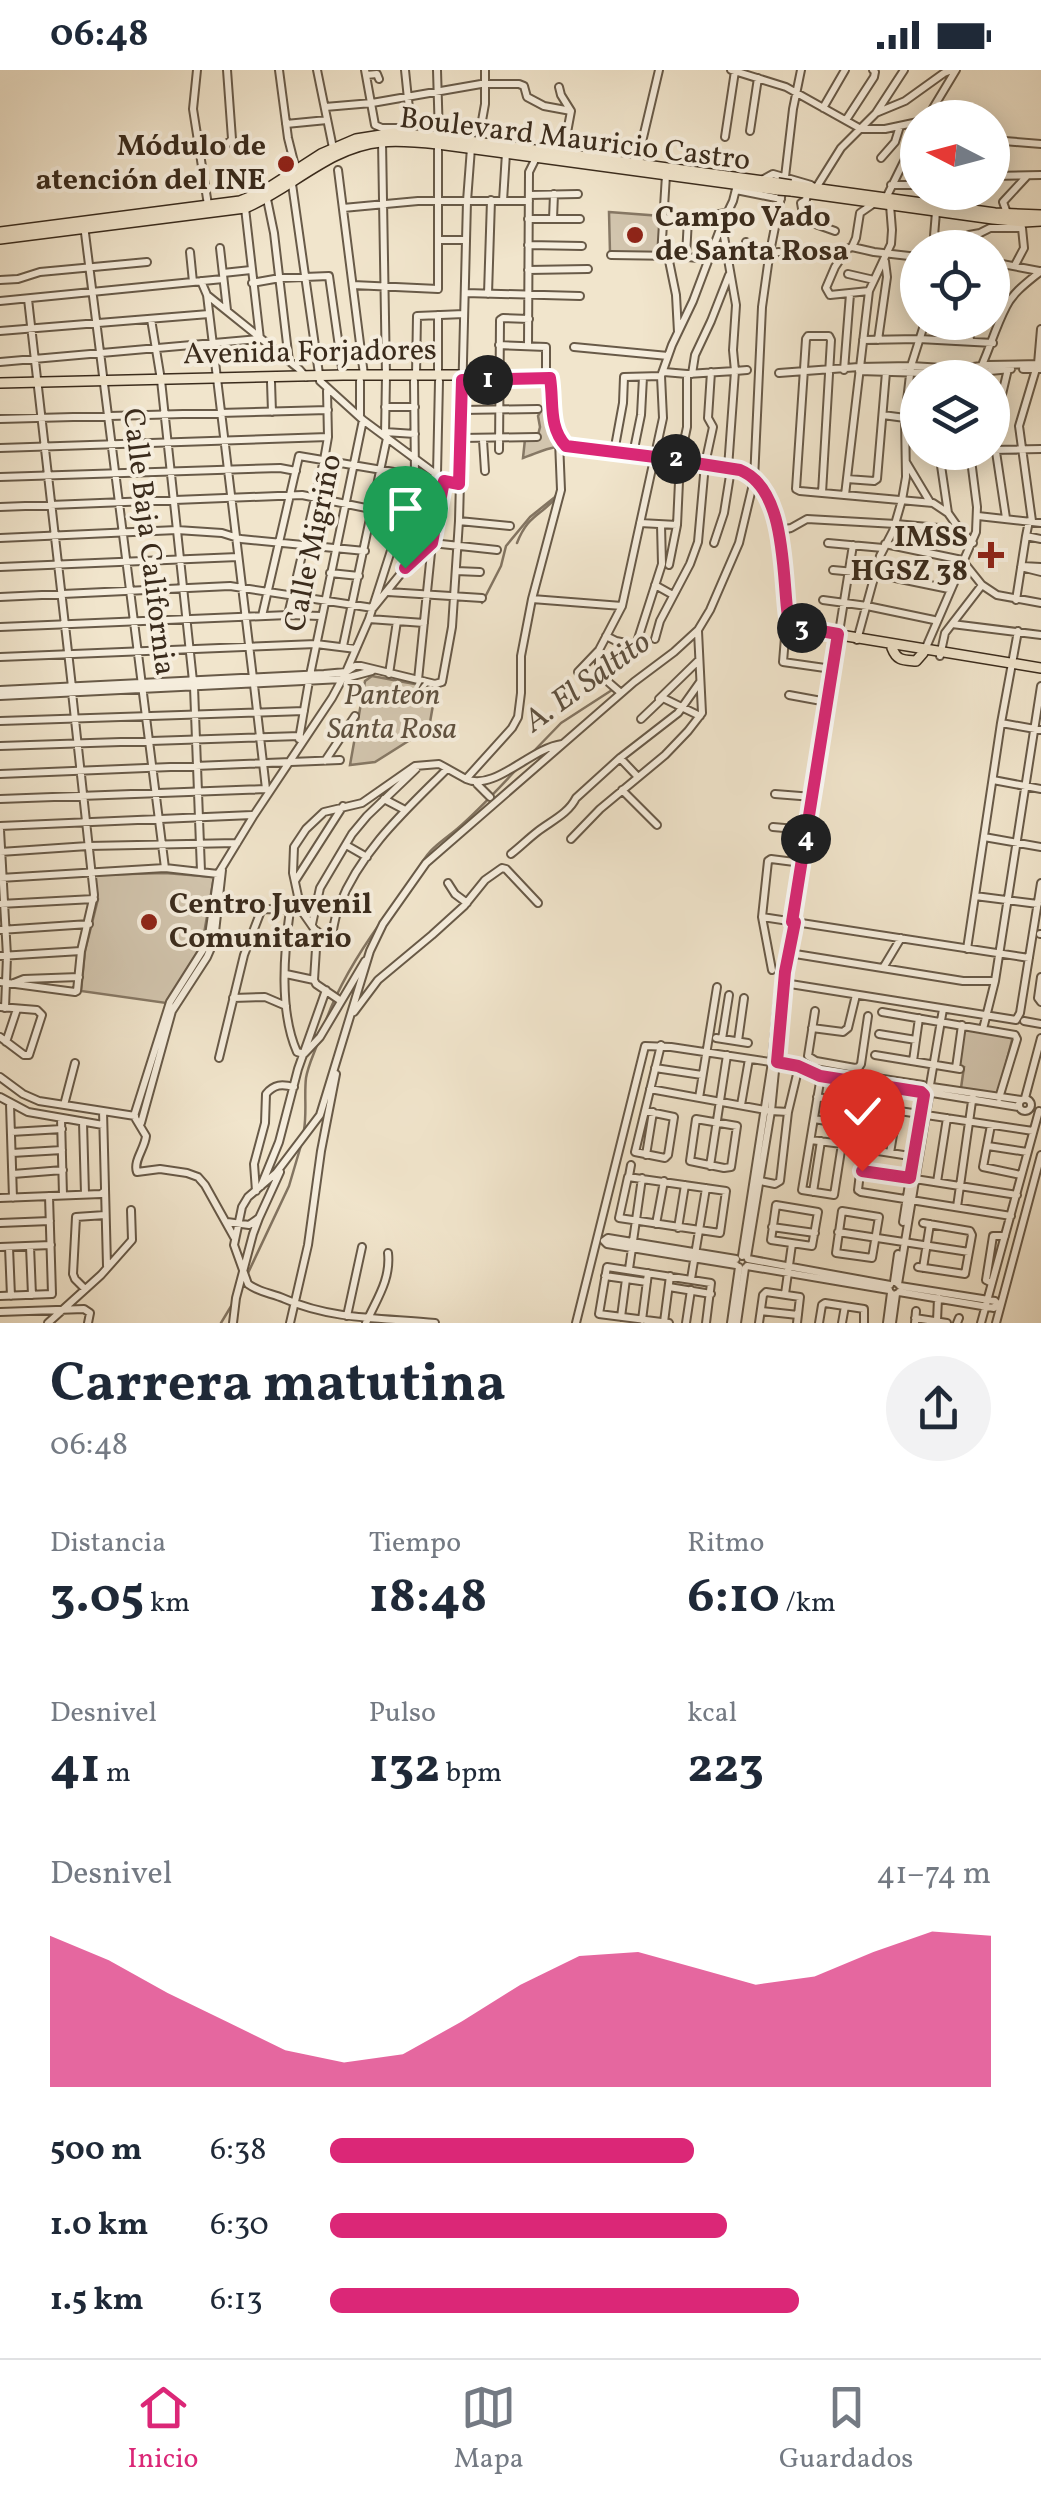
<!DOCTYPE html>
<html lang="es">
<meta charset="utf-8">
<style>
:root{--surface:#fff;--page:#f2f2f3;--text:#1f2937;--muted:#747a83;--line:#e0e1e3;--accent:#db2777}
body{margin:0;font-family:Vollkorn,serif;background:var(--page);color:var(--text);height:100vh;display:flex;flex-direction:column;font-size:38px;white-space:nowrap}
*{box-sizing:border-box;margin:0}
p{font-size:32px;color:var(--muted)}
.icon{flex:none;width:55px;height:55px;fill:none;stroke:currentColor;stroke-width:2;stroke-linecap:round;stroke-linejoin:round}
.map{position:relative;height:1253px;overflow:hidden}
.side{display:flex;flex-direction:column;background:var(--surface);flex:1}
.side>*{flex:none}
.needle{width:65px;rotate:276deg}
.buttons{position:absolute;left:900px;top:30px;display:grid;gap:20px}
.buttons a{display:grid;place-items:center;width:110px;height:110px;border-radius:50%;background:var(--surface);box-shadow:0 5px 25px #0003;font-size:50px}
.pin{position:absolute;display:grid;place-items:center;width:85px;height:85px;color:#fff;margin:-102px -42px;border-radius:50% 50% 50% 0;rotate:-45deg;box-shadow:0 0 10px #0007}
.pin .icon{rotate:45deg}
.km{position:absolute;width:50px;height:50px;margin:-25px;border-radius:50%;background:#222;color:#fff;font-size:28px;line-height:50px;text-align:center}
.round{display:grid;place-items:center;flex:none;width:105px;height:105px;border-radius:52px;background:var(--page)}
.headline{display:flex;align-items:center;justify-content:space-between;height:170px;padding:0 50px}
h1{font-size:55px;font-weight:700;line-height:75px}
.stats{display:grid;grid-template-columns:repeat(3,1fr);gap:15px;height:170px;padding:10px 50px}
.stats div{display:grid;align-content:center}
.stats b{font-size:50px;font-weight:700}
.stats small{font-size:28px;font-weight:400}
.stats p{font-size:28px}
.chart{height:280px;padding:20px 50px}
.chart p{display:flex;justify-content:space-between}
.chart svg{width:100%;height:180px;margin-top:10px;fill:var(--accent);opacity:.7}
ul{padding:0 50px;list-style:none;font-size:32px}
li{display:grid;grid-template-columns:160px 120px 1fr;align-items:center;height:75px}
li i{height:25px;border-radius:12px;background:var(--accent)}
.status{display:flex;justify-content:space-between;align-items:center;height:70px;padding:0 50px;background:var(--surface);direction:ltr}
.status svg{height:28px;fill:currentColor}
.dock{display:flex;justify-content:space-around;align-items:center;height:140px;border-top:2px solid var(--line);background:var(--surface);font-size:28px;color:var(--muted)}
.dock a{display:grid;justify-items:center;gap:5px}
.dock .selected{color:var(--accent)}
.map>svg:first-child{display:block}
.green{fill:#d2c5ae;stroke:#867865;stroke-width:2.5}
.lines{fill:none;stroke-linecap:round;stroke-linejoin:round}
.stream{stroke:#837562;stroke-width:2.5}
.minor-casing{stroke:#685a48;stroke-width:10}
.major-casing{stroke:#3a2b1c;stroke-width:12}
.minor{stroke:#f6eede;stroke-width:6}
.major{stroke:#f1e5cc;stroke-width:9}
.major-bridge-casing{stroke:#3a2b1c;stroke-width:12;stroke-linecap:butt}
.major-bridge{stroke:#f1e5cc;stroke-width:9}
.route-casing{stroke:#fff;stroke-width:20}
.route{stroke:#db2777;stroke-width:12}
.poi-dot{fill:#8f2418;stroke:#f6eede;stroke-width:4}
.labels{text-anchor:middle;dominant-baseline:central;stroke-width:8;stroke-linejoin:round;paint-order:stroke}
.street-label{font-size:30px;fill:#3a2b1c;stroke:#f6eede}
.poi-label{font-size:30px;font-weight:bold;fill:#3a2b1c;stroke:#f6eede;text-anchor:end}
.park-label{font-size:30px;font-style:italic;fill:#605240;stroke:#f6eede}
.water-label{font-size:32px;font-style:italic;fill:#5e503f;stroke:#f6eede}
</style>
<div class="status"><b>06:48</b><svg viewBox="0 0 49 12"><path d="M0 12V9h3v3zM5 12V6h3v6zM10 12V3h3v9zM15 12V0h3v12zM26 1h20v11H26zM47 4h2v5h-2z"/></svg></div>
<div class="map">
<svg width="1041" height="1253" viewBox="0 0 1041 1253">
<rect width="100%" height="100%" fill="#f1e5cc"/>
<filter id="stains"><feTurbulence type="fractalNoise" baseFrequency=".002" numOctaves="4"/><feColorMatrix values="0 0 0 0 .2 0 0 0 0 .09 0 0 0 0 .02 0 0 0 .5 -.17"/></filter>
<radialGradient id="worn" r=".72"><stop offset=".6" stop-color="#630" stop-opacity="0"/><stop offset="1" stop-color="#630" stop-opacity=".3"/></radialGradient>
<path class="green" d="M609,142L661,146L659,184L610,183Z
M548,337L556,377C544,379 535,384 523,388L525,369H537L540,357L538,346L542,339Z
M372,606L436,618L429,658L375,692L350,695L365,611Z
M165,803L214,807L202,875L166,933L81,921L85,881L98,829L94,805Z
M963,958L1013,966L998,1025L961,1018L964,997L958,996Z"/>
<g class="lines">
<path class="stream" d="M785,84L792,28
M751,402L756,305
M517,473C528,445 539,447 557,427
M482,533L501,496L506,476L530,447L555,427L558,422
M532,683L561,653L612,620
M418,800C429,778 439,774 457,759C478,741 497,720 516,700
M325,953C338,916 358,884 381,852
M304,1060C307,1042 304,1025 306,1008C308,996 313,986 317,975
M248,1203L289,1116L302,1072
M221,1253L233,1233"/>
<defs>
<path id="minor" d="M197,0L193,39L208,135
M279,0L288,68L296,100
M317,0L333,78
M365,0L375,55L382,58H411
M405,0L411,58
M437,0L439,67
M731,0L786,17L861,59H885L918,52
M366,5L377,4L379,9
M559,17L561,25L571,41L563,84
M325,37L372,33L481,14H519L524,16L527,27L544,36L571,41
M823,38L845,0
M876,43L905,31L944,3L952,0
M927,48L956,0
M846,50L874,7L875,2L873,0
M286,54L327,50
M750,61L758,8
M725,67L735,1
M992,70L1041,74
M382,71L386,306L385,365
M478,73L485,34V0
M199,80L227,74L232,69L227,0
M881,88L895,72L900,56
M637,93L659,0
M338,100L364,305
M992,106L1041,105
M762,110L773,104L811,115
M292,114L320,311L363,350L437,405
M891,115H918
M816,118L841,78L876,43L904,0
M736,120L781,129
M807,124L806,130L801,133L804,150L835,161
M529,125L578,124
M886,128L918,63
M267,129L274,163L289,291
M503,131L506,83
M343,138L418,131H529
M1007,143L1003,132L1027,106
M663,148L688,149L726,143
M528,149H580
M553,149L554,124
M84,155L165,798
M722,155L736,235L733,280L735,301L747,300
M935,164L941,178
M439,170H466
M746,172L747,183L750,185L779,182
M528,175L582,176
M852,177L874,182L918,187
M220,178L227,240
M933,178L936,142
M968,178L967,168L969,165L980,163L990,158H1022
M190,182L193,212
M611,185L677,186L709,189
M661,186L666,105
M668,186L676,225L678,262
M686,186L688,149
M992,192L1039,201
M1015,195L1024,178L1022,158
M528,200L588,199
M223,203L251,200
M848,204L874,210
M0,210L18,209L40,202L147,192
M201,211L207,225L299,299L306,307
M252,213L280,208L329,206L343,305
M353,215L438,219V74
M869,221L830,225L826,218L835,197L847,179L852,177L856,168L860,143L873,134
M465,223L580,226
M488,224L491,130
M207,225L253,608
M28,229L72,617
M0,231L223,209
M438,245V306
M151,249L161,310L193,611
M969,252L970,271
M0,261L209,244
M863,270L919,269L993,273
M878,270L887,207L885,191
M499,275L546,277V307
M528,276L529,102L536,88
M574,277L668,286
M0,292L260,269L245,138
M1038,294L1041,259
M1023,299H1041
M844,300L850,224
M859,301L958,304L1011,299
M664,302L687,304L735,301L728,398
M779,303L859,297L911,296L959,299L988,295L1041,294
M692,304L695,285L711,251L729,205
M416,305L417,246L464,244
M976,308C988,285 994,260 1006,237C1013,222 1029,211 1041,201
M271,312L272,342
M385,337H415
M461,340L538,339
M883,345L905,348
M360,346V311
M0,349L328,340
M385,362L415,364
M461,368L537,367
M483,370L485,401
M0,378L328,367
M499,380L500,250L503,248L529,249
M992,380L1041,379
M614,382L623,333L624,307L661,306
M939,382L948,443L960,460
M633,384L641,345L643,307
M906,392L930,432
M437,404L439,311
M0,407L280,398L296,401
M847,409L874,411L877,409L886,302
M822,423L831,270L829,266H808L806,269L796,419L800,421L933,433L948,443
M845,425L869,221L891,174L892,160L890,135
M0,437L302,425L435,452
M978,446L1041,453
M1006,448L993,362L1008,299
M459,451L510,456
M1029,451L1026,466L1041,469
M1032,451L1019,356L1036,299
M640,453L677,455
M775,461L791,458L807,449L896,454L960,460L973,473
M0,468L177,460L222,463L241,469L365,481
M714,473L724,443L731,399
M828,473L883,478
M885,474L962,490L982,515L997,525L1041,533
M669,495L677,455L680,390L687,357V304
M1022,496L1041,497
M0,497L238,487
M1021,497L1041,502
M833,500L876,504L949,519
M456,501L480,502
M330,503L359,506
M655,515L673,525
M388,522L482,528
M0,527L230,516L373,538L403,501L432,473L497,480
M532,529L622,536
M823,530L867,536L934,550
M1016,530L1026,466
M288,545L324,390L328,367L327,321
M262,546L299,386L459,413
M369,549L424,553
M952,554L1041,565
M786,555L783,592L832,599
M0,557L288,545L321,546
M606,566L616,571L636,575L662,494L661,455
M655,569L660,551L690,494L698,472L705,394L713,357L708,348L711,302
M857,570L880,486L893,461L902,430L906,407L905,348L911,296L925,252
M343,576L387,368
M599,581V604L621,623
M924,582L976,462L977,437L970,382
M940,586L945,563L982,515
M0,587L316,574L356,579
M578,602L599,580L622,536L663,348L661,306L672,275L693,231L722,154L733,131L737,115
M389,604L397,551
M310,605L363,350
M418,610L432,473L444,411
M254,615L266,719
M194,617L201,801
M0,620L324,604L346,602L355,596H361L435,614L442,612L452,557L459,451L467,131L471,78
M789,625L827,632
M0,626L342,609L372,601
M659,629L699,590
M641,649L663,628L700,646
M0,651L304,641
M1001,653L1041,660
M299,669L309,611
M0,676L300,666
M620,688L638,707
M325,691L355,646
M0,704L340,690
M466,709C494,722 531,678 562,674
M993,710L1041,719
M477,714L490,727
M622,720L657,755
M775,724L813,727
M0,729L266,719
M384,729L405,740
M0,756L252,745
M773,757L807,760
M0,760L7,886L5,938
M984,767L1041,777
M571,769L600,739L665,685L688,661L702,643L698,561
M346,775L367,787
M0,782L88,776L237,773
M511,784C520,777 528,769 537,762C551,751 568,744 576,728L620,688L678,643L700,612
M0,808L165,798L218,804
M295,811L343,736
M448,813L455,824L467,833
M975,826L1038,834
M0,834L94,829
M290,840C284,883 279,941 297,982L304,984L320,967L365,891
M762,847L1029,888
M312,854L320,818L352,764L367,746L416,699
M0,860L89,854
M317,861L325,870L331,867C334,857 335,846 339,836C361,780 406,740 447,699
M1040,864H1041
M967,879L1001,653L1018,561
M789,883L963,911H995
M0,886L81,881
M883,898L901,868
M772,900L762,847L768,791L771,789L802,793
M286,904L314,910
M1041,907L1038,928L1041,932
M0,912L75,922L77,921L81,881L94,825L72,622
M14,913L24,909L79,907
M784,913L1016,950L1020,943L1041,813
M233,928L265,927L286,936
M341,931L316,914L314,910L317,863L301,840L293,803L294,777L306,759L324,742L362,733L415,696L439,694L466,709L512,658L518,647L521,623V586L532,529L561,420L559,371
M0,937L37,940L42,945L29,985H24L0,967
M815,941L808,986L816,991L855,998L859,997L861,994L868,946
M354,942L378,910L432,865L464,836L485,810L502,798L506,799L538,833
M882,942L1015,965L1017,969L999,1028
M1024,951L1041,954
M812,958L843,962L848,958L856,925
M983,959L995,911L1041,616
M879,964L916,970
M716,968L748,973
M722,969L729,925
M738,971L744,928
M6,972L17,939
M875,985L960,999
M219,988L244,885L261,841L265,839L301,840
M913,991L919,948
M655,998L702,1005
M956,998L962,955
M819,1005L921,1021
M0,1007L23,1024L39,1031L135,1046
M930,1015L943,939
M932,1017L1021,1030
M650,1019L771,1041L788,1042
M932,1023L1019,1037
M0,1027L28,1042L103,1055
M817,1027L858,1034
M699,1028L717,917
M1025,1028L1041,968
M1019 1035a6 6 0 1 1 12 0a6 6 0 1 1-12 0Z
M10,1034L13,1128
M64,1035L75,993
M741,1035L749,989
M866,1036L1033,1061
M103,1041L107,1196
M645,1041L674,1047L668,1085L665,1088L635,1082L661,975
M61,1049L63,1125
M696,1049L737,1056L731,1097L724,1098L690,1091Z
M814,1049L894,1062
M83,1052L85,1124
M141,1053L172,941L207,887L214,871L222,800
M991,1055L983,1097L1021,1105
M11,1062L62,1059
M811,1070L842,1074L834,1125L802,1120L822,1000
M988,1076L1027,1082
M859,1078L916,1087
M12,1083L62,1080
M890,1083L897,1041
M646,1085L653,1042
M710,1096L727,985
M13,1104L63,1100
M629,1106L631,1095
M628,1107L726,1121L720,1163L619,1148Z
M760,1111L775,1114L780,1111L788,1042L799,996
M937,1112L947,1048
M261,1116L279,1072L298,999L326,920
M256,1121L254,1094L265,1053L266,1024C274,1014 282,1014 294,1017
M813,1122L821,1071
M0,1128L101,1124L105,1121
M776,1135L818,1142L812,1176L771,1170Z
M957,1137L973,1024
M842,1141L879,1147L872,1188L836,1183Z
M1011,1146L861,1122L858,1120L860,1103L864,1101L1017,1125
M227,1152L249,1155L259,1148L280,1102
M903,1152L923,1025
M0,1153L50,1151
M656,1154L664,1111
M772,1157L815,1163
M678,1158L685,1115
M838,1162L969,1182
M234,1167L205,1115L198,1107L187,1103L160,1099L137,1102C133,1091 145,1078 146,1066L134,1046L170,932L208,872L218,804L254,745L332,628L346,602L369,549L415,406L414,311
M30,1176L32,1225
M0,1177L51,1175
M9,1177L11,1226
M742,1186L772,992L780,911L802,793L853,475
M747,1187L771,1041L785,901
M736,1189L608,1168L604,1171L607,1174L736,1195
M748,1189L890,1215
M747,1196L889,1220
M918,1197L965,1204L972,1165L970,1161L923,1153
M923,1198L930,1154
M629,1199L642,1108
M605,1206L647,1212
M691,1209L706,1118
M894,1212L898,1184
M992,1213L986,1210L993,1166H1005
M898,1214L929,1026
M669,1217L711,1224
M84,1218L75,1209L73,1204L76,1147L105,1145
M899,1222L994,1238L997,1233L995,1231L900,1216
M785,1224L792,1174
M0,1226L52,1224L49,1126
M761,1241L798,1245
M0,1242L84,1239L90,1243L88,1253
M347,1246L362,1177
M621,1247L626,1209
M915,1248L947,1253
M642,1250L648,1203
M937,1251L938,1228
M664,1252L670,1206
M48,1253L101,1205L132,1170L131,1140
M233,1253L236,1228L253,1164L259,1148
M290,1253L308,1175L321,1081L336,1004
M366,1253C376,1230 391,1210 388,1183
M435,1253C385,1248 332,1250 285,1229C272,1223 260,1223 248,1214L234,1175L242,1137L248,1127L276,1103L320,1045L370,881L383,854L426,793L634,612L674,582L698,560L710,540L739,473L754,410L762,237L769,187L785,107L793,39L801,0
M576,1253L645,976L671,977L923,1015
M669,1253L599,1244L607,1197L711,1213L706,1253
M686,1253L691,1220
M731,1253L739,1197
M737,1253L745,1198
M759,1253L763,1225L766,1222L800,1227L797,1253
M819,1253L822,1235L825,1233L864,1239V1253
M842,1253L845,1236
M887,1253L891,1223
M892,1253L896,1224
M915,1253L916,1241
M957,1253L959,1248
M981,1253L1039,1041
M996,1253L1041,1085"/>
<path id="major" d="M791,115L995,143L1041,145
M791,121L993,149L1024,152L1041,151
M0,162L240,131L262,122L321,84L356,69L394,63L439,67L778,113
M0,169L245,138C291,119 329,77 381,72C400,70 419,72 438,74L778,120
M549,309C553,332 548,357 565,376L663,387L748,404L767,427L780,461L788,543L793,554L804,559L1041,598
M0,313L343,305H546L549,309
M892,578C897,591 903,590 916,591L923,583"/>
</defs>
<use href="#minor" class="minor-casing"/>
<use href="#major" class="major-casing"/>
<use href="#minor" class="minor"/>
<use href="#major" class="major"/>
<defs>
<path id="major-bridge" d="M778,113L791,115
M778,120L791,121"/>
</defs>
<use href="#major-bridge" class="major-bridge-casing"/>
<use href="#major-bridge" class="major-bridge"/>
</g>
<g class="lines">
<defs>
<path id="route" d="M405,498L432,473L444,411L459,414L462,310L550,308C554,332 548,357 566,376L663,388L740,400C787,419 782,506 788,547L798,557L838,564L792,852H795L785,902L777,992L798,996L820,1006L921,1022L924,1025L910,1108L862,1101"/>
</defs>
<use href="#route" class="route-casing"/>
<use href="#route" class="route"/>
</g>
<g class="poi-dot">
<circle cx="286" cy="94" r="10"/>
<circle cx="635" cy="165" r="10"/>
<path d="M986 470h10v10h10v10h-10v10h-10v-10h-10v-10h10z"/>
<circle cx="149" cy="852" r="10"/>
</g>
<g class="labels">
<g class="street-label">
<text transform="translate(575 70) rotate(7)">Boulevard Mauricio Castro</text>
<text transform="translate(310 283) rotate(-1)">Avenida Forjadores</text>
<text transform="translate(148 472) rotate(83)">Calle Baja California</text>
<text transform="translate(314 473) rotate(-78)">Calle Migriño</text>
</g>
<g class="poi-label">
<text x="266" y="77">Módulo de<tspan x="266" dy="34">atención del INE</tspan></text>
<text x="655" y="148" text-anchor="start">Campo Vado<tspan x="655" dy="34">de Santa Rosa</tspan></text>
<text x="968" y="468">IMSS<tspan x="968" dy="34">HGSZ 38</tspan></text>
<text x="169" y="835" text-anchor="start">Centro Juvenil<tspan x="169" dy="34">Comunitario</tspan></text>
</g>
<g class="park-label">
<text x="392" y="626">Panteón<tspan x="392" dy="34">Santa Rosa</tspan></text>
</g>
<g class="water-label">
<text transform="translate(588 613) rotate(-36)">A. El Saltito</text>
</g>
</g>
<rect width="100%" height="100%" filter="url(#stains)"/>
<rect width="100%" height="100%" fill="url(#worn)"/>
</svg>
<div class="buttons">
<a><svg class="needle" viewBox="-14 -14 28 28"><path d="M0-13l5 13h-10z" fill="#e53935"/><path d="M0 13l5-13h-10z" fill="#747a83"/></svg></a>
<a><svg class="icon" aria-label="locate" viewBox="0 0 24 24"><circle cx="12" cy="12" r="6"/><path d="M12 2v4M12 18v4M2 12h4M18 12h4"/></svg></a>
<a><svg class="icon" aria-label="layers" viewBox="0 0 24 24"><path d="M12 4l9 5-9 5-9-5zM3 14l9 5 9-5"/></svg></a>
</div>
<div class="pin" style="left:405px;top:498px;background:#1e9e55"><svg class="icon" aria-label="arrive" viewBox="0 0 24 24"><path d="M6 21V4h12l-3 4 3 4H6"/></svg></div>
<div class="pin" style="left:862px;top:1101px;background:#d93025"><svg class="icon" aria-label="check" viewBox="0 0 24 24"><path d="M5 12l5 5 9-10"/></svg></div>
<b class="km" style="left:488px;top:310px">1</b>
<b class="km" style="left:676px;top:389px">2</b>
<b class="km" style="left:802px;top:558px">3</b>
<b class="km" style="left:806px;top:769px">4</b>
</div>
<section class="side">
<div class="headline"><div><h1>Carrera matutina</h1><p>06:48</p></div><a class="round"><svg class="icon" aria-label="share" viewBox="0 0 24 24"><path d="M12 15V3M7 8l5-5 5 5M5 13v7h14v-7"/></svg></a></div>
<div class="stats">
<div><p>Distancia</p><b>3.05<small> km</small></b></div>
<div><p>Tiempo</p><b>18:48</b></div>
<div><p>Ritmo</p><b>6:10<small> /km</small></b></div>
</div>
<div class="stats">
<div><p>Desnivel</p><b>41<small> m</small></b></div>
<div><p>Pulso</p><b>132<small> bpm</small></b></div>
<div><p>kcal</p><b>223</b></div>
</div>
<div class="chart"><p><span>Desnivel</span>41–74 m</p>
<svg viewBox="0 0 160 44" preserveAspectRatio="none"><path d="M0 44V7L10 13L20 21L30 28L40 35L50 38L60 36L70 28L80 19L90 12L100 11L110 15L120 19L130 17L140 11L150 6L160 7V44z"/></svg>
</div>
<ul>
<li><b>500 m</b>6:38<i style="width:55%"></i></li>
<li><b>1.0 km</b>6:30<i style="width:60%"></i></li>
<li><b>1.5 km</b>6:13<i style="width:71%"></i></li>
</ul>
</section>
<nav class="dock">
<a class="selected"><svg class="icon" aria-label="home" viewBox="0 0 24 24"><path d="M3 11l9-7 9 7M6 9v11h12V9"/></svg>Inicio</a>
<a><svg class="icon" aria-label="map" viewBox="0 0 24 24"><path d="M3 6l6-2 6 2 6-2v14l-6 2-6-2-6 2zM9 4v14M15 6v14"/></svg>Mapa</a>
<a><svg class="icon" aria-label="saved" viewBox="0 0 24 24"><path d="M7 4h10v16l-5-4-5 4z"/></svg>Guardados</a>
</nav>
